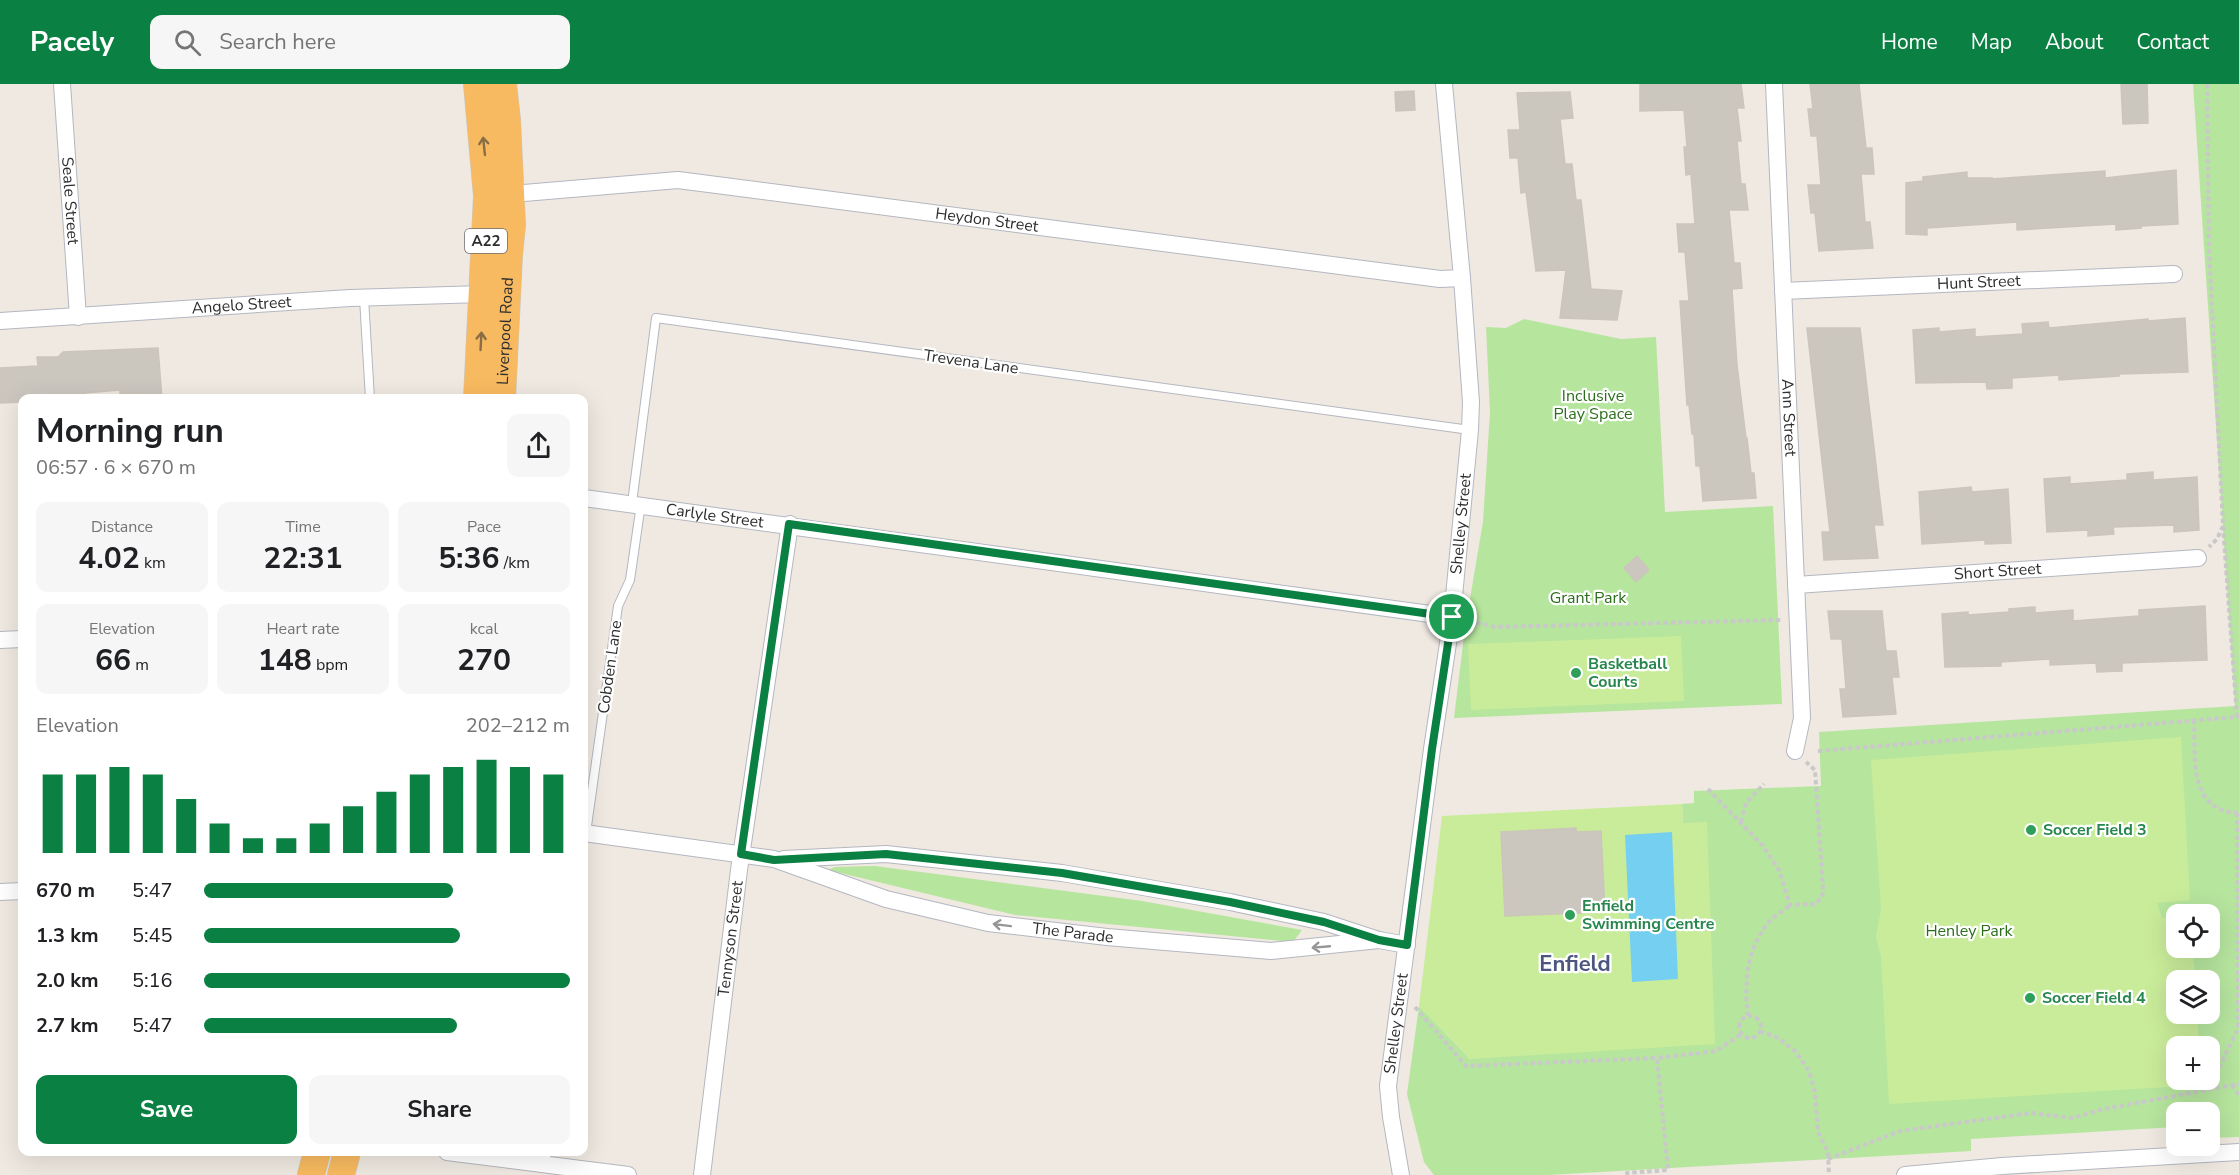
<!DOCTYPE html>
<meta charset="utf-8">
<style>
:root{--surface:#fff;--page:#f6f6f6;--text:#202124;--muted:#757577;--accent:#0b8043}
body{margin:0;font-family:"Nunito Sans",sans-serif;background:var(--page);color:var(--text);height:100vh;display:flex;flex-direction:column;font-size:22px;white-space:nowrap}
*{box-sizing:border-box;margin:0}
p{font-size:20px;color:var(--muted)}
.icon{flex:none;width:33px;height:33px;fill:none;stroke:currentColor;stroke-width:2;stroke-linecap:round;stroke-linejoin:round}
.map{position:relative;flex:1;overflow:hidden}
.details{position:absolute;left:18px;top:310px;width:570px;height:762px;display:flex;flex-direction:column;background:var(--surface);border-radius:12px;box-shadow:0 6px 24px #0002}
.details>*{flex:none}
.tools{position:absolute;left:2166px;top:820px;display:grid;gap:12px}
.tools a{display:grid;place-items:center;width:54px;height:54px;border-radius:12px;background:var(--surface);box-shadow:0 6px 24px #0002;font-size:30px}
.pin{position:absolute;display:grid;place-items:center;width:51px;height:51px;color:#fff;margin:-26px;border:3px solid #fff;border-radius:50%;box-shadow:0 2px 6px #0007}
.round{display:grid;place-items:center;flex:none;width:63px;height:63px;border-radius:12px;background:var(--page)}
.headline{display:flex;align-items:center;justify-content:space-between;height:102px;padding:0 18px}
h1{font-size:33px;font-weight:700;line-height:45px}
.stats{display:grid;grid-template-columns:repeat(3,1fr);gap:9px;height:102px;padding:6px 18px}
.stats div{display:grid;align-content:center;border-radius:12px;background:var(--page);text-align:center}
.stats b{font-size:30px;font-weight:700}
.stats small{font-size:16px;font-weight:400}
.stats p{font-size:16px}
.chart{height:168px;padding:12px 18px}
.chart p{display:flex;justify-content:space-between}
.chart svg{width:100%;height:108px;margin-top:6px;stroke:var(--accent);stroke-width:6}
.primary-button{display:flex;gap:12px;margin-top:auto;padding:12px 18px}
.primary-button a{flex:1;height:69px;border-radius:12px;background:var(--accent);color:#fff;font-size:24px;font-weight:700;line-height:69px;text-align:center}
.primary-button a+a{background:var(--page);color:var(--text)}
ul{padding:0 18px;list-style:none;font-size:20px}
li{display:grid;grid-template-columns:96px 72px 1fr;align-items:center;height:45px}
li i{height:15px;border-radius:8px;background:var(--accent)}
header{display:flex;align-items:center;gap:36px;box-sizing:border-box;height:84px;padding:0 30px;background:var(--accent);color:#fff}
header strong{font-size:28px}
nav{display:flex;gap:33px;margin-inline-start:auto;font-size:21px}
.search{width:420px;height:54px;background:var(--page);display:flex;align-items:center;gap:15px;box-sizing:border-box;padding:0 21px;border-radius:12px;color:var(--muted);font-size:22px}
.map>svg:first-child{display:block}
.green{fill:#b6e59e;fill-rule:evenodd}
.pitch{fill:#c9ec9a}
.water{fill:#75cff0}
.building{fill:#cbc7bf;stroke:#cbc5ba;stroke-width:1.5}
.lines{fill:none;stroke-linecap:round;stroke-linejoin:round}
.service-casing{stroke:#b4b7c1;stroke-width:10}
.minor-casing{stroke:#b4b7c1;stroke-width:18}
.trunk-casing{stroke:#c9c9c9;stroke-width:28}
.path{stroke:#c9c9c9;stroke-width:4;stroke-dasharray:4.5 3;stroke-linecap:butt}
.service{stroke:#fff;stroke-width:8}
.minor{stroke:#fff;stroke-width:16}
.trunk{stroke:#f8ba60;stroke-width:27}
.oneway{stroke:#896d44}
.oneway2{stroke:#969696}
.route-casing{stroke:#fff;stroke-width:12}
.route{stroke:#0b8043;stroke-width:8}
.leisure-dot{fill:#2e9e5b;stroke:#fff;stroke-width:2}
.labels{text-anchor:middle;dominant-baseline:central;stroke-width:4.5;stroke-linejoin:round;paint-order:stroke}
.shield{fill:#fff;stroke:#6d6d6d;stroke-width:1.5}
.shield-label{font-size:15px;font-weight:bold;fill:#2e2e2e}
.street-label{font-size:16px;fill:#2e2e2e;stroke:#fff}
.park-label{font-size:16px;fill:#2c6e1b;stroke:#fff}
.leisure-label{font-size:16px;font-weight:bold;fill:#27864d;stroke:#fff;text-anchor:start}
.district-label{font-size:22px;font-weight:bold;fill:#4d5680;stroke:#fff}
</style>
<header>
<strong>Pacely</strong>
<div class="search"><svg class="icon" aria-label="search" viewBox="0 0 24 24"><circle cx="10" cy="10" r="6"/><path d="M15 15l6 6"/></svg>Search here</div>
<nav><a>Home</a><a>Map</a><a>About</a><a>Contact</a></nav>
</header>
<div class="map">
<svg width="2239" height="1091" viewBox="0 0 2239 1091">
<rect width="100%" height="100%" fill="#efe9e1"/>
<path class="green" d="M2193,0H2239V1053L2210,1054V1029H2176V1043L1971,1055V1067L1548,1091H1434L1424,1078L1407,1010L1419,922L1470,975L1707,739H1683L1682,720L1694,719V707L1821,702L1819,648L2235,622ZM2176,831H2210V864H2176ZM2176,897H2210V930H2176ZM2176,963H2210V996H2176Z
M1524,235L1621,255L1656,253L1665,428L1773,422L1782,620L1454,634L1465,544L1483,438L1490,328L1486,243L1506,244Z
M875,782L1142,817L1302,846L1293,858L1015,831L828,786L835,783Z"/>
<path class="pitch" d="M1681,552L1684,617L1471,626L1468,560Z
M2181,653L2190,816L2157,819L2162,834L2176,833V864H2193L2195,897H2176V930H2197L2199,963H2176V996H2200L2201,1001L1889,1020L1881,873L1876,853L1881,825L1871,676Z
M1682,720L1683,739L1707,738L1715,960L1470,975L1419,922L1442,732Z"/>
<path class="water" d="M1672,748L1678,895L1632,898L1625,751Z"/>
<path class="building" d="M1640,0H1741L1744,24H1737L1741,57H1737L1741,100H1745L1748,126H1729L1734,179H1740L1742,204L1732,205L1737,281L1746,354H1747L1751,389H1754L1756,414L1703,417L1700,382H1696L1694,350H1692L1689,321H1687L1680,217H1689L1685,168H1679L1677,140H1695L1691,90L1686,91L1684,63H1687L1684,26L1640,27Z
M1810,0H1859L1866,64H1872L1874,90H1861L1865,138H1870L1873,164L1819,167L1815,129H1811L1808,101H1821L1817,52H1811L1808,25H1813Z
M2121,0H2147L2148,39L2123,40Z
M1414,7L1415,26L1396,27L1395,8Z
M1570,8L1573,34L1560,35L1565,80H1572L1576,116H1581L1591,205L1622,207L1617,236L1560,234L1566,186L1536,187L1526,108L1521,109L1518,74H1510L1508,46H1520L1517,9Z
M2176,86L2178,140L2141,142V144L2116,146V140L2017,146V138L1927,144V151L1906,150V99L1923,97V93L1967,88V94H1992V95L2105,87V94Z
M2185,234L2188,288L2119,290V292L2059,296V291L2012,294V304L1987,305L1986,298L1916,299L1913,246L1939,244V248L1975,245V253L2023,250L2022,240L2048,238L2049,244L2148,235V237Z
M1807,244H1860L1883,441H1874L1878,474L1824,476L1822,448H1830Z
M158,264L162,315H144V309L120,310V306L85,309V313L76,315H22V318L0,319V284L38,282L37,273H58L63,268Z
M2153,388V396L2197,393L2199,446L2174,448V441L2113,443L2114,450L2088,452V446L2047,448L2044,395L2070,393V400L2127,396V390Z
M1971,403L1972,408L2008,405L2011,459L1985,460V456L1922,460L1919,408Z
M1637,472L1649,486L1636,498L1624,484Z
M2205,522L2207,576L2122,579V587L2097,588L2096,579L2050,581V575L2001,578V582L1945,583L1942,530L1968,528V531L2009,528V525L2035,523V529L2073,526V537L2139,532V526Z
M1828,527H1882L1886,567H1896L1899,593H1892L1896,630L1843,633L1840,605H1846L1842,555H1831Z
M1576,744V748L1601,747L1605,828L1505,832L1501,748Z"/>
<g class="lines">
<defs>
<path id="service" d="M364,214L370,315
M632,419L656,234L1470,346
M586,749L618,522L630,496L641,420
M545,1081L547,1068"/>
<g id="minor">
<path id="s1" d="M62,0L78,233"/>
<path id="s2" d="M1774,0L1802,634L1795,667"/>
<path id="s3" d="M512,110L678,96L1440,195L1462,194"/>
<path id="s4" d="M1783,207L2174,190"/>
<path id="s5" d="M0,237L350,214L483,210"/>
<path id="s6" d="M584,414L1452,533"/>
<path id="s7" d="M1796,501L2198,474"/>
<path d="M0,556L22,555"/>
<path id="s8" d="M584,749L774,775L886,815L988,839L1107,853L1271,867L1379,856"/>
<path d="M784,775L886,770L1062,789L1230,818L1324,838L1379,856L1407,861"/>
<path d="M0,808L22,807"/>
<path d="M447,1068L628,1091"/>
<path id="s9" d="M702,1091L739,786L790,440"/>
<path id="s10" d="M1401,1091L1391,1033L1388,1002L1432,665L1452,533L1470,346L1471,318L1462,194L1444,0"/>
<path d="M1905,1091L2002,1082L2239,1068"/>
</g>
<g id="trunk">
<path d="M477,0L487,112L477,315"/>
<path id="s11" d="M502,315L509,171L512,141L507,36L503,0"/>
<path d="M311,1091L317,1068"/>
<path d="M341,1091L347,1068"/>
</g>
</defs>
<use href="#service" class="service-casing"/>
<use href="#minor" class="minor-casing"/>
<use href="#trunk" class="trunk-casing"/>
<path class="path" d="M2207,0L2209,163L2223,442L2217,455L2209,463
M1469,537L1495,543L1782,536
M2194,636C2196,673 2187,725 2237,729
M1818,667L2237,633L2223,442
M1708,705L1763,762L1779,786L1790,821L1815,820L1822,813L1823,805L1815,686L1806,678
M1741,738L1746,719L1764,700
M1415,923L1466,982L1657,974
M1748,932C1744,900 1746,866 1768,839C1774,832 1783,827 1790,821
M1739 943a11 11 0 1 1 22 0a11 11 0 1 1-22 0Z
M1760,947L1778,954L1795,967L1809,987L1815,1008L1818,1048L1828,1068L1829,1091
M2232,1001L2239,1011
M2209,1004L2238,945L2237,729L2239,727
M1828,1075L1900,1047L2031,1029L2072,1034L2104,1025L2239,1000
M1628,1091L1627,1089L1668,1086L1657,974L1716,967L1742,950"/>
<use href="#service" class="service"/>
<use href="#minor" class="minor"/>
<use href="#trunk" class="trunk"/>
</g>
<defs><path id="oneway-shaft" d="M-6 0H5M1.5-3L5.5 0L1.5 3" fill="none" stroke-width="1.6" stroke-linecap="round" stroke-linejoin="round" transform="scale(1.5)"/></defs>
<g class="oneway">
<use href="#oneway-shaft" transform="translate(484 62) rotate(-96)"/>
<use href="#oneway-shaft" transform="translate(481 257) rotate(-87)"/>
</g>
<g class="oneway2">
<use href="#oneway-shaft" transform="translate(1002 841) rotate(-173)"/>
<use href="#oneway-shaft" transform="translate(1321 863) rotate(175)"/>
</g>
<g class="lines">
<defs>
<path id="route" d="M789,440L1452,533L1432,665L1407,861L1379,856L1324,838L1230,818L1062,789L886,770L774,776L741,770Z"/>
</defs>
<use href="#route" class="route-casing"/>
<use href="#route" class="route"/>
</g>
<g class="leisure-dot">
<circle cx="1576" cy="589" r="6"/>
<circle cx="2031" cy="746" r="6"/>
<circle cx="1570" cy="831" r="6"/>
<circle cx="2030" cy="914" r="6"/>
</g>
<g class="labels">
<rect class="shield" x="465" y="145" width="42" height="24" rx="4.5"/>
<g class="shield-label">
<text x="486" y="157">A22</text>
</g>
<g class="street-label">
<text stroke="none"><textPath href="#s1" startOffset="117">Seale Street</textPath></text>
<text stroke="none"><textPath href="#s3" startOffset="478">Heydon Street</textPath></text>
<text stroke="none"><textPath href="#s4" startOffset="196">Hunt Street</textPath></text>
<text stroke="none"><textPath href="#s5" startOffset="242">Angelo Street</textPath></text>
<text stroke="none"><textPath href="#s11" startOffset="68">Liverpool Road</textPath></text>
<text transform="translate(971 278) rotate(8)">Trevena Lane</text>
<text stroke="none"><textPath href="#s2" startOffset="334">Ann Street</textPath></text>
<text stroke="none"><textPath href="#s6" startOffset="132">Carlyle Street</textPath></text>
<text stroke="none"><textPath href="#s10" startOffset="657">Shelley Street</textPath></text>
<text stroke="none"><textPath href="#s7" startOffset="202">Short Street</textPath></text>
<text transform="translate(610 583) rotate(-82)">Cobden Lane</text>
<text stroke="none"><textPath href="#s8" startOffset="501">The Parade</textPath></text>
<text stroke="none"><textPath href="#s9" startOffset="238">Tennyson Street</textPath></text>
<text stroke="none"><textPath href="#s10" startOffset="153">Shelley Street</textPath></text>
</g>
<g class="park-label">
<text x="1593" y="312">Inclusive<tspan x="1593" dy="18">Play Space</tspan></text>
<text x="1588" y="514">Grant Park</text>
<text x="1969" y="847">Henley Park</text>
</g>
<g class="leisure-label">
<text x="1588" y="580">Basketball<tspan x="1588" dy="18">Courts</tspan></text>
<text x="2043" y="746">Soccer Field 3</text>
<text x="1582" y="822">Enfield<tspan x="1582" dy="18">Swimming Centre</tspan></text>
<text x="2042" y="914">Soccer Field 4</text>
</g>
<g class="district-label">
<text x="1575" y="880">Enfield</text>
</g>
</g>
</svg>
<div class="tools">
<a><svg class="icon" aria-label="locate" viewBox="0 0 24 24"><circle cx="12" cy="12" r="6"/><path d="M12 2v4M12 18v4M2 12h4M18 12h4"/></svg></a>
<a><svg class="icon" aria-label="layers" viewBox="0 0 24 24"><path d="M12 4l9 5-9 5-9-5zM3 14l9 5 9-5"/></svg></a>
<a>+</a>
<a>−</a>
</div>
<div class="pin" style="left:1452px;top:533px;background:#1e9e55"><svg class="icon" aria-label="arrive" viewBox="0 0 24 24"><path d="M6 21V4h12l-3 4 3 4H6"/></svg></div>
<section class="details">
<div class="headline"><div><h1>Morning run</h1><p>06:57 · 6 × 670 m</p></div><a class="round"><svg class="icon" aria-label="share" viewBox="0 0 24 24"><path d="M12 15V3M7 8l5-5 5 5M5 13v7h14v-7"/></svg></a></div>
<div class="stats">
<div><p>Distance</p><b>4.02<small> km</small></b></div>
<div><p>Time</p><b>22:31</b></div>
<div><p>Pace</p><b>5:36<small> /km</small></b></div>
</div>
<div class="stats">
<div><p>Elevation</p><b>66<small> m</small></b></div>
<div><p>Heart rate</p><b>148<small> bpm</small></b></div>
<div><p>kcal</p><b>270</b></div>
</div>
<div class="chart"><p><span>Elevation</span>202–212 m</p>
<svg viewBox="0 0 160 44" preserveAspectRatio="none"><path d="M5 44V12M15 44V12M25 44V9M35 44V12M45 44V22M55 44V32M65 44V38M75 44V38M85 44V32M95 44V25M105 44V19M115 44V12M125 44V9M135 44V6M145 44V9M155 44V12"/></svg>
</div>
<ul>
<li><b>670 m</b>5:47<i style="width:68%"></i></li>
<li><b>1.3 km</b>5:45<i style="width:70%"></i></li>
<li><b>2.0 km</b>5:16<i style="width:100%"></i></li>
<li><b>2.7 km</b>5:47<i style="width:69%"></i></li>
</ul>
<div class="primary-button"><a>Save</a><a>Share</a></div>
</section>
</div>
